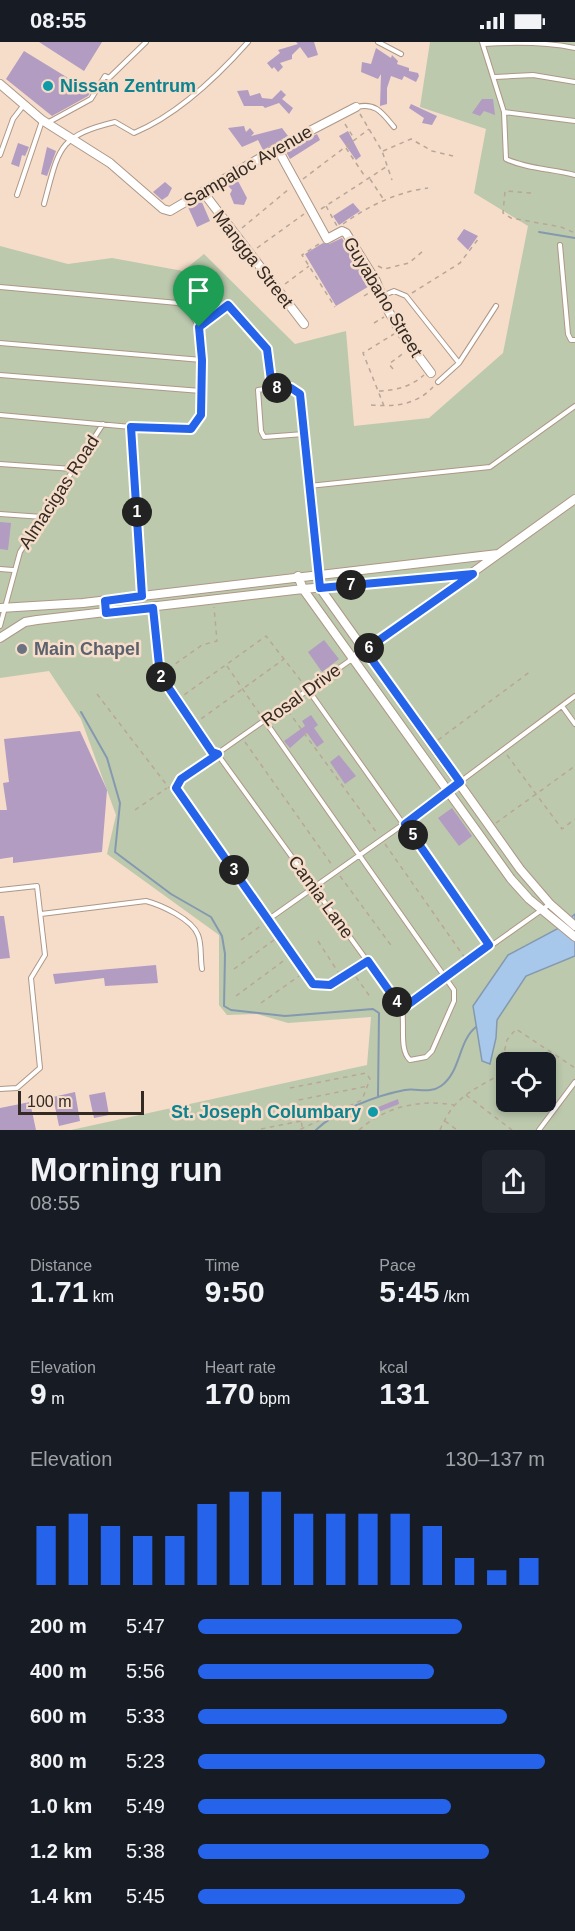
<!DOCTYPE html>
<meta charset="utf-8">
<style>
:root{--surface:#171b24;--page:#20242c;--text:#f1f3f6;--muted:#9ea1a6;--accent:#2563eb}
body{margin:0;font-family:Helvetica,sans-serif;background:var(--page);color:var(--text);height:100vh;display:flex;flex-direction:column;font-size:22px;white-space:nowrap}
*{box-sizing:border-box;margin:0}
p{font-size:20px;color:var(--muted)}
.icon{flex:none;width:33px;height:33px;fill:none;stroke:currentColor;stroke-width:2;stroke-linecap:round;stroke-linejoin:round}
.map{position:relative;height:1088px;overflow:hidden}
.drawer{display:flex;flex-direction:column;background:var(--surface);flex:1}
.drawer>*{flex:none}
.controls{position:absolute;left:496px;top:1010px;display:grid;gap:12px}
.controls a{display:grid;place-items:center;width:60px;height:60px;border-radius:9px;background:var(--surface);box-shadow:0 3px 9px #0003;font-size:30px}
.scale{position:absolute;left:18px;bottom:15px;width:126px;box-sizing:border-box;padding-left:6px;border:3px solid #332a23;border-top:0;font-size:16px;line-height:21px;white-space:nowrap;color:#332a23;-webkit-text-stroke:4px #f5ddca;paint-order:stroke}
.pin{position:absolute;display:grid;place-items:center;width:51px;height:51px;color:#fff;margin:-62px -26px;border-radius:50% 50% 50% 0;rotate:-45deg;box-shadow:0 0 6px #0007}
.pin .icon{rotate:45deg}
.km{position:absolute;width:30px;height:30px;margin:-15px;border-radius:50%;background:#222;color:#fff;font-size:16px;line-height:30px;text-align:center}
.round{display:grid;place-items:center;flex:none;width:63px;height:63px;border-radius:9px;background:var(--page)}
.headline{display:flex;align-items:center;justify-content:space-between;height:102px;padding:0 30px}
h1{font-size:33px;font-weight:600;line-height:45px}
.metrics{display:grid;grid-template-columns:repeat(3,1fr);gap:9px;height:102px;padding:6px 30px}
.metrics div{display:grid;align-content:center}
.metrics b{font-size:30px;font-weight:600}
.metrics small{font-size:16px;font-weight:400}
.metrics p{font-size:16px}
.chart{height:168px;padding:12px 30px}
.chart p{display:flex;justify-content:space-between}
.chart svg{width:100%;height:108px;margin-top:6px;stroke:var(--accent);stroke-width:6}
ul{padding:0 30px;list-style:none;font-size:20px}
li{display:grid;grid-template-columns:96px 72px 1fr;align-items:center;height:45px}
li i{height:15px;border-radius:8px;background:var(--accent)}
.status{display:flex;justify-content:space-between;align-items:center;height:42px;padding:0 30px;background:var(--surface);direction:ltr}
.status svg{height:16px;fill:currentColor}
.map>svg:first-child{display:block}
.green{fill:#bcc9ad;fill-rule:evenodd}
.water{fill:#a7c8eb;stroke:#8499af;stroke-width:1.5}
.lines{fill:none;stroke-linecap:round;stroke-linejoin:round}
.stream{stroke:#8499af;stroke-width:2}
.building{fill:#b29cc2}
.service-casing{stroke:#ae9786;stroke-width:6}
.minor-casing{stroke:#ae9786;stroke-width:10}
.path{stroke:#b9a697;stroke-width:1.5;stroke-dasharray:4.5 4.5;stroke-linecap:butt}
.service{stroke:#fff;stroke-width:4}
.minor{stroke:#fff;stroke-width:8}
.route-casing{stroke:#fff;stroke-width:12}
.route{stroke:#2563eb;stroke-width:8}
.culture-dot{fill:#0f9aa8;stroke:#f5ddca;stroke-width:2}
.worship-dot{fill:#6b7280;stroke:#f5ddca;stroke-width:2}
.labels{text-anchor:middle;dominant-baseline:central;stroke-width:5;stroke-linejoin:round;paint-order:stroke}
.culture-label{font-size:18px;font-weight:bold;fill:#0d838f;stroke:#f5ddca;text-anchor:start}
.street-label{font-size:18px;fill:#332a23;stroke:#f5ddca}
.worship-label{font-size:18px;font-weight:bold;fill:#5b616d;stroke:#f5ddca;text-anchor:start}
</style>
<div class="status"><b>08:55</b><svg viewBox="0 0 49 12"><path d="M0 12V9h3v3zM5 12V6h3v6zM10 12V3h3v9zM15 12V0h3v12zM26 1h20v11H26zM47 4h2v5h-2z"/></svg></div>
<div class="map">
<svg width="575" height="1088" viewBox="0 0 575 1088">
<rect width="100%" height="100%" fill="#f5ddca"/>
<path class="green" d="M430,0H575V1088H71L367,1023L371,975L288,981L257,972L227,973L219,963V893L107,812L116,773L81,677L49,629L0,636V204L68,222L112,216L183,229L204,212L295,302L346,289L354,384L429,376L503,311L528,184L474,151L486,87L420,65ZM507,1020H546V1059H507Z"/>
<path class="water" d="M575,872V914L526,934L497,978L496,996L490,1022L482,1019L473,964L508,913L559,886Z"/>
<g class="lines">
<path class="stream" d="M539,190L575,196
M81,670L107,716L120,761L115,810L171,852L211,875L222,894L225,912L224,964L231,968L285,974L373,967L379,971L378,1054
M316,1088C335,1069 378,1053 405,1048C417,1046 430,1052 441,1044C461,1030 458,999 476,985"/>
</g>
<path class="building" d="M39,0H102L84,29Z
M296,0H314L318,13L308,16L300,5L292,13V17L280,21L283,25L278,30L274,25L272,27L267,21L280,11L278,8L298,2Z
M376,6L391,16L392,13L398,19L397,22L409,26V29L418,31L419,34L416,40L404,34L402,38L391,34L387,46V62L380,64L381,32L378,37L361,30L362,20L371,22Z
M24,9L91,50L88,54L52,74L6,37Z
M248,48L250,54L260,51L262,56L272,57L281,48L286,53L282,57L293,66L289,72L279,61L265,66L263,64H244L237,49Z
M482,57H493L495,73L484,69L480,74L472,71Z
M411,62L437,74L432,83L422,81L424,76L409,66Z
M244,84L246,90L250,86L254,91L251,94L282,86L288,94L263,108L258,98L242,105L228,86Z
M348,89L361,114L356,118L339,94Z
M317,92L320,98L290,117L285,108Z
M18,101L29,105L25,114L22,113L19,125L11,122Z
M47,105L56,109L47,134L41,132Z
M238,139L247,156L244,163L234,162L230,152L232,148L228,144Z
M165,140L172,146L168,154L162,158L153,150Z
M201,158L210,179L197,185L188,165Z
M353,161L360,169L339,183L333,174Z
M464,187L478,194L468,208L457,197Z
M342,196L371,243L336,264L305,212L323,201L329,202Z
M0,480L11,481L8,508L0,507Z
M324,598L339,617L322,630L308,610Z
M311,673L318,683L314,686L324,700L317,705L307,691L290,706L284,699L305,684L302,679Z
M80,689L107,748L102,810L13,821V815L0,817V768H7L3,741L9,740L4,697Z
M339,713L356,734L345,742L330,720Z
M452,766L472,794L459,804L438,776Z
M0,874H4L10,916L0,917Z
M156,923L158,941L105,944L104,936L55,942L53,932Z
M75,1050L80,1079L59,1084L53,1055Z
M105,1050L109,1073L94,1076L89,1053Z
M398,1057L399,1062L368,1074L366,1070Z
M30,1060L36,1088H0V1066Z"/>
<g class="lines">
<defs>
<path id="service" d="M378,0L401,12
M482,0L504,70L506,117C527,127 553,127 575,133
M484,2C514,0 545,0 575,6
M495,35L533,33L575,40
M357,65C376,60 383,72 394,85
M504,70L575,79
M49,80L91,57L105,34L109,36L146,0
M0,113L13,77L23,64
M17,153L42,79
M44,162C59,107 57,94 115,80L134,91C177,73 217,35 248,0
M560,203L568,292L571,298H575
M0,245L178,261L188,267L199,285L202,318L201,373L191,387L131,385L0,373
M382,254L394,249L406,254L459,321
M0,301L202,318
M0,333L201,349
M438,340L459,321L496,264
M272,346H291L300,352L304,392L264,395L261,389L258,348Z
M304,392L316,532
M0,422L73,427
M309,444L490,425L575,364
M0,472L43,475
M0,527L13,528
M0,584L20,510L103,382
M352,617L181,737L176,746L313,943H330L367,919
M309,649L489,903
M562,664L575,682
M218,713L402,967C405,984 399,1008 410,1018L426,1015L432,1009L454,959V948L265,679
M0,848L37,844L45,913L31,936L40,1026L17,1046L0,1047
M41,872L146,859C161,863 192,877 198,893C202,902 200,916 202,927
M269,877L405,781L575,654
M402,967L550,862
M539,1088L575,1040"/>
<path id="minor" d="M0,42L42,78L110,121L163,167L170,169L277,106L356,65
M277,106L327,197L342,189L346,191L376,239L386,265L400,289L431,331
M203,150L304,282
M317,532L320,546L520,827L550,862L575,884
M298,534L303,547L511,837L529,857L575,895
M0,566L83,561L498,512
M0,596L25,580L37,578L303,547L473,532
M352,617L575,457"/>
</defs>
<use href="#service" class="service-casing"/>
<use href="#minor" class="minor-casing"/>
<path class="path" d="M360,72L382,109L392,138
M345,82L355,98
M346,106L366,136
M383,109L411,97L432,109L453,114
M303,137L369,87
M370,137L384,158
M531,151L505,149L503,171L511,176L561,185L575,191
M326,164L337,184
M321,167L386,125
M343,182C368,164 397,150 428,146
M242,186L289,147
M319,202L302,213L335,265
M257,206L304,172
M378,224L384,227L409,221L423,209
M285,242L309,224
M412,251L460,221L479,196
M364,254L370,250
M204,281L228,263L267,307L271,339
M374,281L384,275
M393,327L389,322L405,310
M379,349C397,348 410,345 424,333
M371,363C395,365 416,363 433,345
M384,364L363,311L394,292
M132,392L142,546
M154,572L160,633L211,708
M227,624L261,674
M161,632L202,603L217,599L214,565
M97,652L169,746
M177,658L266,594L305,644
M288,669L377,791
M194,682L284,617
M438,698L531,629
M245,700L332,823
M507,713L562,787L575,777
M135,768L167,746
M496,781L575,724
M385,802L465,916
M340,834L393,906
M241,898L262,883
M318,899L338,930
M234,927L274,898
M356,935L371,956
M236,954L286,917
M261,961L299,934
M290,1046L366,1031L370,1037L362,1058L299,1088
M466,1053L512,1088
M445,1079L457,1088
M302,1085L299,1058L368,1044
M261,1087L301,1079
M359,1088C385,1065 419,1057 454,1063
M440,1088C454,1055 470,1050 499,1033L507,998L516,987L575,1026"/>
<use href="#service" class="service"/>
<use href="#minor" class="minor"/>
</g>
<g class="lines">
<defs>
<path id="route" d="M228,263L267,307L272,346H291L300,352L320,546L473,532L365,608L460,740L405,782L489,903L402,967L368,919L330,943L313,942L176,746L181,737L218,712L212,710L160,633L153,566L106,571L105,559L142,554L131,385L191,387L201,373L202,318L199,285Z"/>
</defs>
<use href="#route" class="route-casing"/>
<use href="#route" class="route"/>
</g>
<g class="culture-dot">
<circle cx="48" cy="44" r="6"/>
<circle cx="373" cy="1070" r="6"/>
</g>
<circle class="worship-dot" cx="22" cy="607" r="6"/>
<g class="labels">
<g class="culture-label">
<text x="60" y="44">Nissan Zentrum</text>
<text x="361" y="1070" text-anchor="end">St. Joseph Columbary</text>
</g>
<g class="street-label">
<text transform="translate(248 124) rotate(-30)">Sampaloc Avenue</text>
<text transform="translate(253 217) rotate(52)">Mangga Street</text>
<text transform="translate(383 255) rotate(59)">Guyabano Street</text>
<text transform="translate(59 450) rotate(-57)">Almacigas Road</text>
<text transform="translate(301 653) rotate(-36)">Rosal Drive</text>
<text transform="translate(321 855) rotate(54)">Camia Lane</text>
</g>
<g class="worship-label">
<text x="34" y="607">Main Chapel</text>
</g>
</g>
</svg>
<div class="controls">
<a><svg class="icon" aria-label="locate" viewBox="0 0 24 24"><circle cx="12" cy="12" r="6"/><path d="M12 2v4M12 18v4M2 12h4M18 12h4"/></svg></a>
</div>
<div class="scale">100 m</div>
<div class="pin" style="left:199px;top:285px;background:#1e9e55"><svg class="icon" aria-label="arrive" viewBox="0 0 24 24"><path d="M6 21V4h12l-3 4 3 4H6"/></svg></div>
<b class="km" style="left:137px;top:470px">1</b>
<b class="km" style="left:161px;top:635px">2</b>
<b class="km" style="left:234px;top:828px">3</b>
<b class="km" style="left:397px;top:960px">4</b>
<b class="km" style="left:413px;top:793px">5</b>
<b class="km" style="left:369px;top:606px">6</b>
<b class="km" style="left:351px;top:543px">7</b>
<b class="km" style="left:277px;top:346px">8</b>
</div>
<section class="drawer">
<div class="headline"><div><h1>Morning run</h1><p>08:55</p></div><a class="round"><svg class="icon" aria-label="share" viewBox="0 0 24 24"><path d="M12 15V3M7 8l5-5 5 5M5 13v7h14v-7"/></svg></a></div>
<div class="metrics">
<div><p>Distance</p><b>1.71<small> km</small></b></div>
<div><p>Time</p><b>9:50</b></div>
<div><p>Pace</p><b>5:45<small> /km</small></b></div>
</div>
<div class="metrics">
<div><p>Elevation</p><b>9<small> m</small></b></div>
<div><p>Heart rate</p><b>170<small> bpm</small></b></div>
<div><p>kcal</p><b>131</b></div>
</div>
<div class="chart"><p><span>Elevation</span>130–137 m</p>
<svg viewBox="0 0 160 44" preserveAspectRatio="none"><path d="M5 44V20M15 44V15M25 44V20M35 44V24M45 44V24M55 44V11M65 44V6M75 44V6M85 44V15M95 44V15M105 44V15M115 44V15M125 44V20M135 44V33M145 44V38M155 44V33"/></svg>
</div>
<ul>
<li><b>200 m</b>5:47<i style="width:76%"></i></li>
<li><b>400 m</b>5:56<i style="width:68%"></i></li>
<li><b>600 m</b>5:33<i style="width:89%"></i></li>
<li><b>800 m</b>5:23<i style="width:100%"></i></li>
<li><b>1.0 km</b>5:49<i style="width:73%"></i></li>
<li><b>1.2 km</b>5:38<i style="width:84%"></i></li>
<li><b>1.4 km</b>5:45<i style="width:77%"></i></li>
</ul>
</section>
